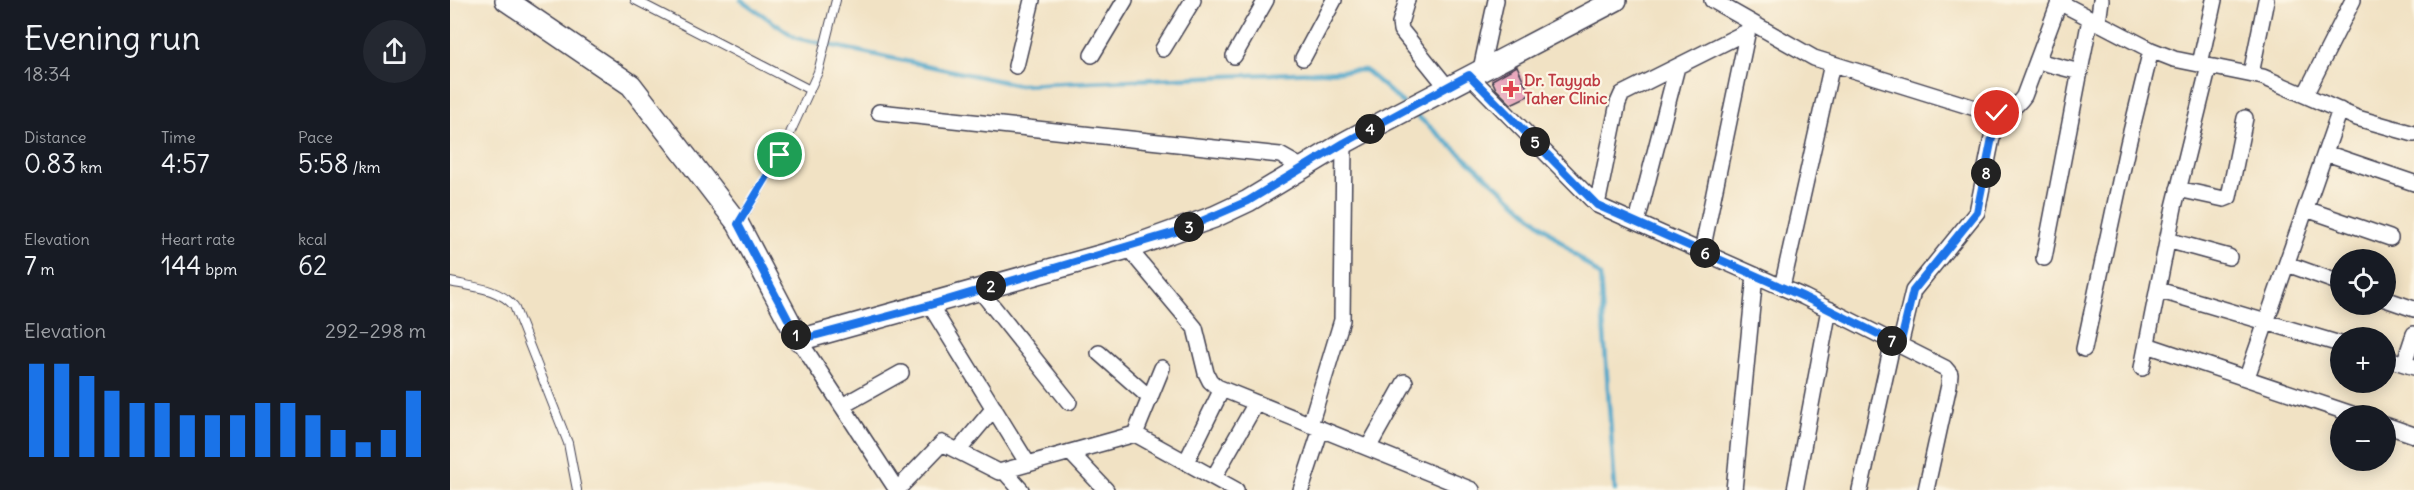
<!DOCTYPE html>
<meta charset="utf-8">
<style>
:root{--surface:#171b24;--page:#242831;--text:#f1f3f6;--muted:#9ea1a6;--accent:#1a73e8}
body{margin:0;font-family:Delius,sans-serif;background:var(--page);color:var(--text);height:100vh;display:flex;flex-direction:column;font-size:22px;white-space:nowrap}
*{box-sizing:border-box;margin:0}
p{font-size:20px;color:var(--muted)}
.icon{flex:none;width:33px;height:33px;fill:none;stroke:currentColor;stroke-width:2;stroke-linecap:round;stroke-linejoin:round}
.map{position:relative;flex:1;overflow:hidden}
.drawer{display:flex;flex-direction:column;background:var(--surface);width:450px}
.drawer>*{flex:none}
.tools{position:absolute;left:1880px;top:249px;display:grid;gap:12px}
.tools a{display:grid;place-items:center;width:66px;height:66px;border-radius:50%;background:var(--surface);box-shadow:0 3px 15px #0003;font-size:30px}
.pin{position:absolute;display:grid;place-items:center;width:51px;height:51px;color:#fff;margin:-26px;border:3px solid #fff;border-radius:50%;box-shadow:0 2px 6px #0007}
.km{position:absolute;width:30px;height:30px;margin:-15px;border-radius:50%;background:#222;color:#fff;font-size:16px;line-height:30px;text-align:center}
.round{display:grid;place-items:center;flex:none;width:63px;height:63px;border-radius:32px;background:var(--page)}
.headline{display:flex;align-items:center;justify-content:space-between;height:102px;padding:0 24px}
h1{font-size:33px;font-weight:600;line-height:45px}
.metrics{display:grid;grid-template-columns:repeat(3,1fr);gap:9px;height:102px;padding:6px 24px}
.metrics div{display:grid;align-content:center}
.metrics b{font-size:26px;font-weight:600}
.metrics small{font-size:16px;font-weight:400}
.metrics p{font-size:16px}
.chart{height:168px;padding:12px 24px}
.chart p{display:flex;justify-content:space-between}
.chart svg{width:100%;height:108px;margin-top:6px;stroke:var(--accent);stroke-width:6}
main{display:flex;flex:1;min-height:0}
.map>svg:first-child{display:block}
.lines{fill:none;stroke-linecap:round;stroke-linejoin:round}
.stream{stroke:#4ca5c9;stroke-width:4.5}
.building{fill:#e69db7}
.lane-casing{stroke:#413f50;stroke-width:10}
.street-casing{stroke:#413f50;stroke-width:18}
.secondary-casing{stroke:#413f50;stroke-width:24}
.lane{stroke:#fff;stroke-width:8}
.street{stroke:#fff;stroke-width:15}
.secondary{stroke:#fff;stroke-width:21}
.route-casing{stroke:#fff;stroke-width:12}
.route{stroke:#1a73e8;stroke-width:8}
.health-dot{fill:#e0444e;stroke:#fcf5e5;stroke-width:2}
.labels{text-anchor:middle;dominant-baseline:central;stroke-width:4.5;stroke-linejoin:round;paint-order:stroke}
.health-label{font-size:16px;font-weight:bold;fill:#be3a42;stroke:#fcf5e5;text-anchor:start}
</style>
<main>
<section class="drawer">
<div class="headline"><div><h1>Evening run</h1><p>18:34</p></div><a class="round"><svg class="icon" aria-label="share" viewBox="0 0 24 24"><path d="M12 15V3M7 8l5-5 5 5M5 13v7h14v-7"/></svg></a></div>
<div class="metrics">
<div><p>Distance</p><b>0.83<small> km</small></b></div>
<div><p>Time</p><b>4:57</b></div>
<div><p>Pace</p><b>5:58<small> /km</small></b></div>
</div>
<div class="metrics">
<div><p>Elevation</p><b>7<small> m</small></b></div>
<div><p>Heart rate</p><b>144<small> bpm</small></b></div>
<div><p>kcal</p><b>62</b></div>
</div>
<div class="chart"><p><span>Elevation</span>292–298 m</p>
<svg viewBox="0 0 160 44" preserveAspectRatio="none"><path d="M5 44V6M15 44V6M25 44V11M35 44V17M45 44V22M55 44V22M65 44V27M75 44V27M85 44V27M95 44V22M105 44V22M115 44V27M125 44V33M135 44V38M145 44V33M155 44V17"/></svg>
</div>
</section>
<div class="map">
<svg width="1964" height="490" viewBox="0 0 1964 490">
<rect width="100%" height="100%" fill="#fcf5e5"/>
<filter id="ink" filterUnits="userSpaceOnUse"><feTurbulence type="fractalNoise" baseFrequency=".0167" numOctaves="2"/><feDisplacementMap in="SourceGraphic" scale="12" xChannelSelector="R" yChannelSelector="G"/><feConvolveMatrix kernelMatrix="1 2 1 2 8 2 1 2 1" color-interpolation-filters="sRGB"/></filter>
<filter id="wash" filterUnits="userSpaceOnUse"><feTurbulence type="fractalNoise" baseFrequency=".008" numOctaves="4" result="noise"/><feDisplacementMap in="SourceGraphic" scale="24" xChannelSelector="R" yChannelSelector="G"/><feGaussianBlur stdDeviation="1.35" result="paint"/><feColorMatrix in="noise" values="0 0 0 0 0 0 0 0 0 0 0 0 0 0 0 0 0 1.4 0 .05"/><feComposite in="paint" operator="in"/></filter>
<g filter="url(#wash)">
<rect width="100%" height="100%" fill="#f1e2c4"/>
<g class="lines">
<path class="stream" d="M291,0L346,38L569,85L915,70L953,103
M964,113L1150,276L1165,490"/>
</g>
<g id="blocks">
<path class="building" d="M1067,66L1080,95L1061,104L1046,89L1042,80Z"/>
</g>
</g>
<g filter="url(#ink)">
<use href="#blocks" fill-opacity="0" stroke="#413f50" stroke-width="1.5"/>
<g class="lines">
<defs>
<path id="lane" d="M185,0L360,90
M289,223L330,155L368,72L386,0
M0,282C23,287 48,288 64,306L118,443L127,490"/>
<path id="street" d="M957,0L950,23L951,30L997,87
M1262,0L1364,58L1541,113C1557,112 1565,109 1574,96L1610,0
M1609,2L1701,50L1724,59L1813,77L1907,118L1964,134
M1648,23L1651,0
M713,49L743,0
M642,55L675,0
M784,56L816,0
M853,58L884,0
M1587,61L1630,72
M1750,64L1764,0
M566,66L582,0
M1031,69L1046,0
M1801,74L1816,0
M1019,75L1147,205L1354,297L1495,368L1500,374L1499,385L1476,490
M1855,95L1903,0
M429,112L830,155L853,168
M1876,153L1964,183
M1728,189L1774,199L1779,197L1795,118
M1147,205L1168,103L1172,94L1298,31
M1856,209L1940,238
M1187,222L1227,67
M1717,240L1779,257
M678,248L745,328L756,373L760,381L767,387L1022,490
M1252,251L1299,25
M1594,258L1640,19
M1837,264L1890,283
M1332,287L1382,64
M529,289L619,402
M1708,290L1890,344
M1935,299L1964,309
M480,305L578,464
M349,340L447,490
M1450,345L1463,291L1527,212L1547,113
M1697,345L1908,416
M1634,349L1678,144L1701,50
M649,353L700,398
M1935,358L1964,367
M1954,364L1964,334
M1692,368L1724,207L1759,66
M1797,377L1890,110
M392,406L451,373
M860,425L892,320L894,143
M1935,425L1964,435
M685,434L712,368
M918,448L955,382
M508,451L544,408
M620,452L656,490
M736,462L772,389
M554,471L571,490
M764,477L806,403
M447,490L492,443L549,472L685,434L786,490
M851,490L871,429
M1284,490L1305,275
M1345,490L1379,309
M1410,490L1443,341"/>
<path id="secondary" d="M56,0L181,85L288,224L349,340L678,248L764,217L798,201L894,143L933,122L1166,0"/>
</defs>
<use href="#lane" class="lane-casing"/>
<use href="#street" class="street-casing"/>
<use href="#secondary" class="secondary-casing"/>
<use href="#lane" class="lane"/>
<use href="#street" class="street"/>
<use href="#secondary" class="secondary"/>
</g>
</g>
<g class="lines" filter="url(#ink)">
<defs>
<path id="route" d="M330,155L288,224L349,340L480,305L729,231L798,201L894,143L1019,75L1147,205L1354,297L1450,345L1463,291L1527,212L1547,113"/>
</defs>
<use href="#route" class="route-casing"/>
<use href="#route" class="route"/>
</g>
<path class="health-dot" d="M1058 80h6v6h6v6h-6v6h-6v-6h-6v-6h6z"/>
<g class="labels">
<g class="health-label">
<text x="1074" y="80">Dr. Tayyab<tspan x="1074" dy="18">Taher Clinic</tspan></text>
</g>
</g>
</svg>
<div class="tools">
<a><svg class="icon" aria-label="locate" viewBox="0 0 24 24"><circle cx="12" cy="12" r="6"/><path d="M12 2v4M12 18v4M2 12h4M18 12h4"/></svg></a>
<a>+</a>
<a>−</a>
</div>
<div class="pin" style="left:330px;top:155px;background:#1e9e55"><svg class="icon" aria-label="arrive" viewBox="0 0 24 24"><path d="M6 21V4h12l-3 4 3 4H6"/></svg></div>
<div class="pin" style="left:1547px;top:113px;background:#d93025"><svg class="icon" aria-label="check" viewBox="0 0 24 24"><path d="M5 12l5 5 9-10"/></svg></div>
<b class="km" style="left:346px;top:335px">1</b>
<b class="km" style="left:541px;top:286px">2</b>
<b class="km" style="left:739px;top:227px">3</b>
<b class="km" style="left:920px;top:129px">4</b>
<b class="km" style="left:1085px;top:142px">5</b>
<b class="km" style="left:1255px;top:253px">6</b>
<b class="km" style="left:1442px;top:341px">7</b>
<b class="km" style="left:1536px;top:173px">8</b>
</div>
</main>
